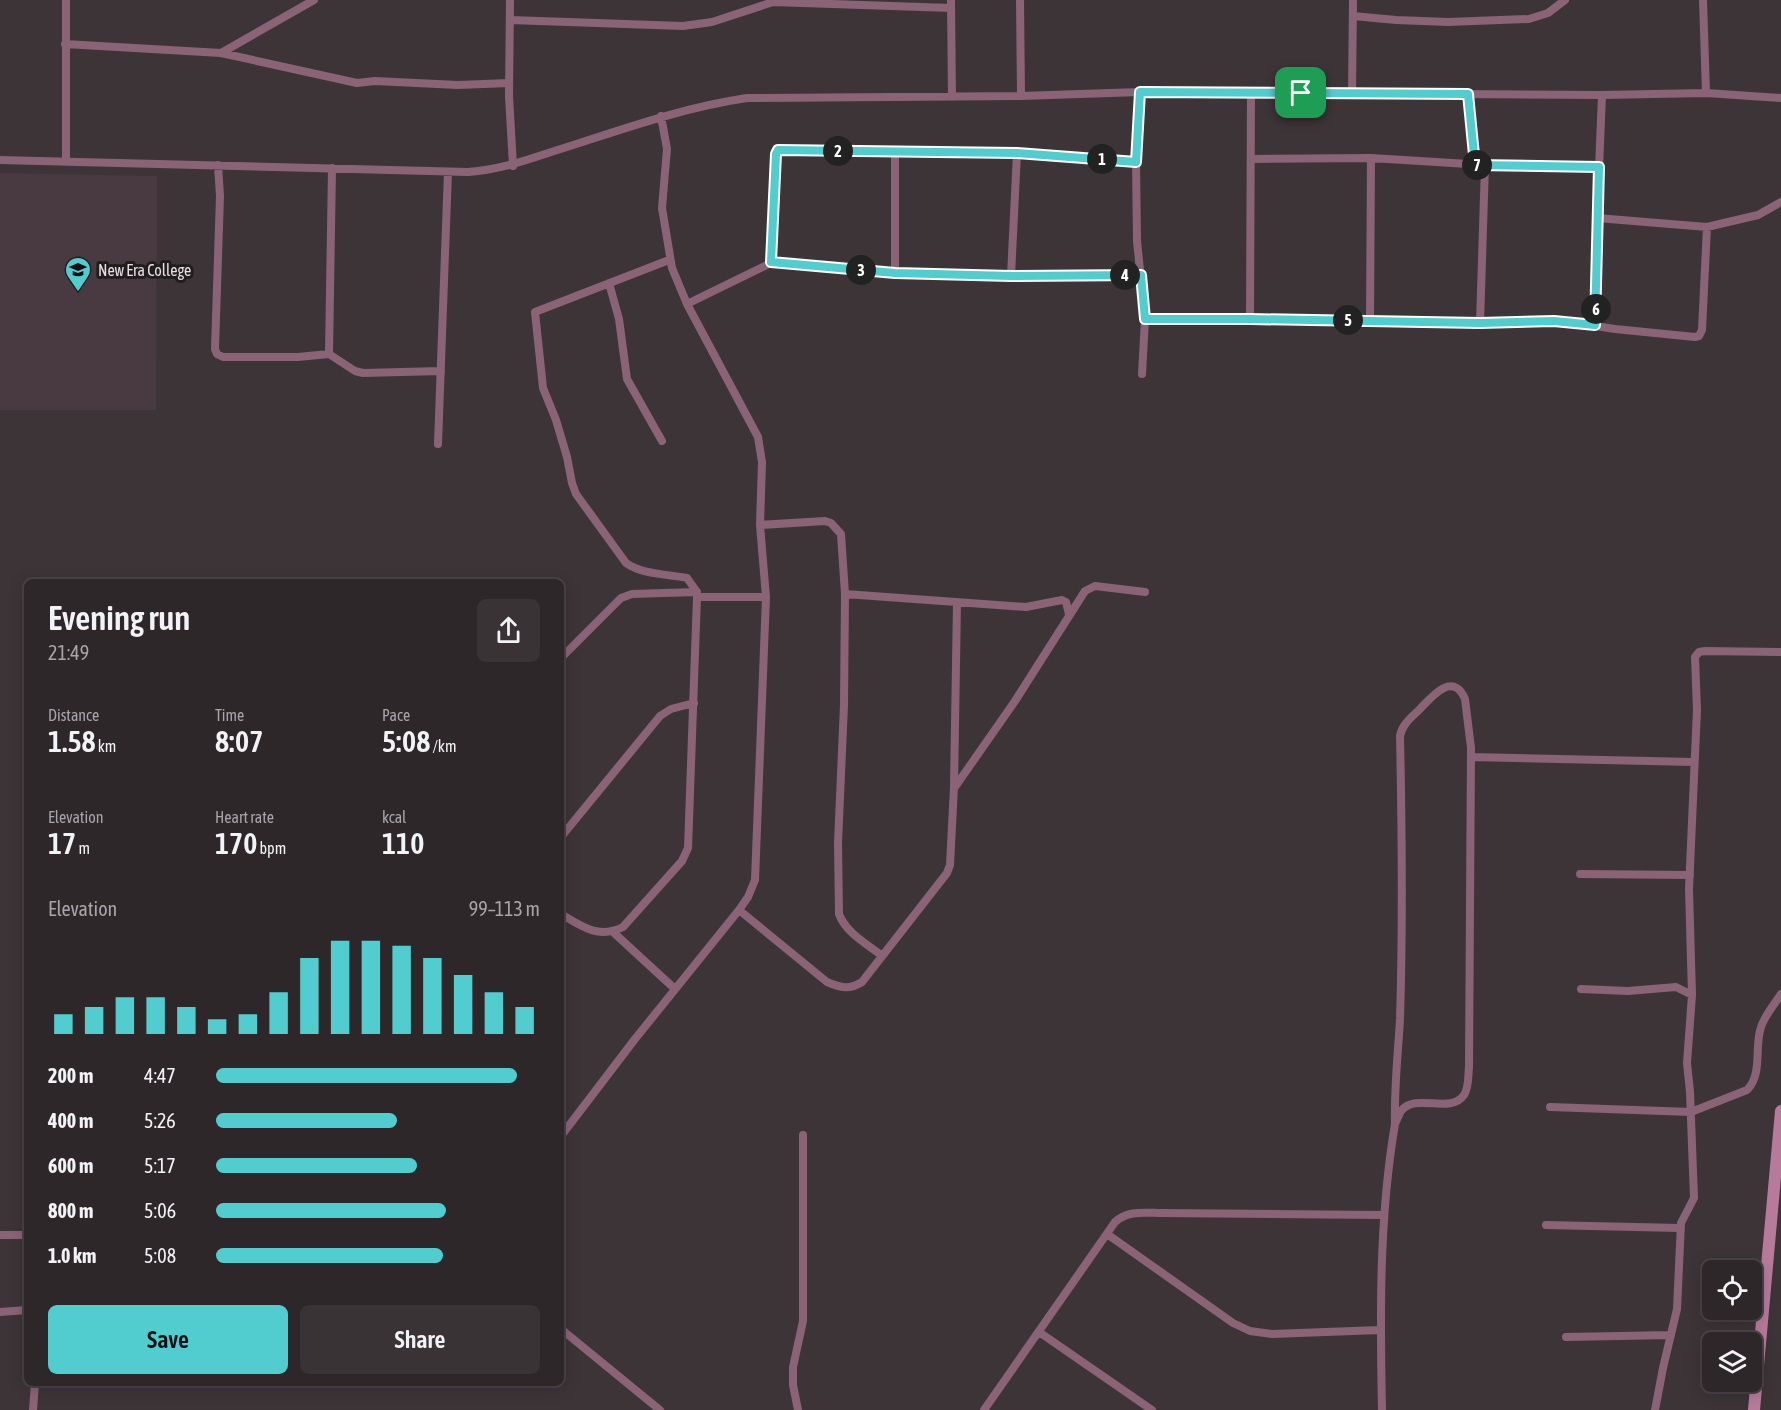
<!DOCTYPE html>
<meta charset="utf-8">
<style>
:root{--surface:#2e272a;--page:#3a3336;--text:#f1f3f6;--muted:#a7a5a8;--line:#494447;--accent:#52cdcf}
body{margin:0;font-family:"Asap Condensed",sans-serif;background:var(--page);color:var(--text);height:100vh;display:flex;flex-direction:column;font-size:22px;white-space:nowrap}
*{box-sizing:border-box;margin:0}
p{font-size:20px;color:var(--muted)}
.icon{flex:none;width:33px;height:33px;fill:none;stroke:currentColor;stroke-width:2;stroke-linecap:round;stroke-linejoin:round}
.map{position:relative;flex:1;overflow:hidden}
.details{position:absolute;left:24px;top:579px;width:540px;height:807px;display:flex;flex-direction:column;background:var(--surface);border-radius:9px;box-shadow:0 3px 15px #0003,0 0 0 2px var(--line)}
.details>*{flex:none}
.tools{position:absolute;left:1702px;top:1260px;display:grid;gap:12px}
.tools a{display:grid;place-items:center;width:60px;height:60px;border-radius:9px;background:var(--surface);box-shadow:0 3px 15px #0003,0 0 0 2px var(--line);font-size:30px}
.pin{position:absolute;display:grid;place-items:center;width:51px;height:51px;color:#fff;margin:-26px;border-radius:12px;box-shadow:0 3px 9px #0006}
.km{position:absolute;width:30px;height:30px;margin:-15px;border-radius:50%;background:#222;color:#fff;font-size:16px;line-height:30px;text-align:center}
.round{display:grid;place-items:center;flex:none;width:63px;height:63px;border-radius:9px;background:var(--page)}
.summary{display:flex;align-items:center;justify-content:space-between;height:102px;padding:0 24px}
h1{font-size:33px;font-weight:600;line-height:45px}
.metrics{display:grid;grid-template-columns:repeat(3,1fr);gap:9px;height:102px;padding:6px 24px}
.metrics div{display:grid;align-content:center}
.metrics b{font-size:30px;font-weight:600}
.metrics small{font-size:16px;font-weight:400}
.metrics p{font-size:16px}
.chart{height:168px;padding:12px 24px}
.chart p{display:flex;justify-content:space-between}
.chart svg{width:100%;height:108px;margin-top:6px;stroke:var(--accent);stroke-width:6}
.action{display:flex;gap:12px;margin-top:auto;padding:12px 24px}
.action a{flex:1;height:69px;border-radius:9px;background:var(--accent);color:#111;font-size:24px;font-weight:600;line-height:69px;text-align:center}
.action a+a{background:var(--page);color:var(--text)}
ul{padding:0 24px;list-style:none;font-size:20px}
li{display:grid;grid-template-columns:96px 72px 1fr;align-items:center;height:45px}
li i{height:15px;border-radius:8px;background:var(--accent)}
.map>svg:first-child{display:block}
.built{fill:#493941}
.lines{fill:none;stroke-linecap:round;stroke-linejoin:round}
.street{stroke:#8a6377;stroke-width:8}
.secondary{stroke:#b87a9b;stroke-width:12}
.route-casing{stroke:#fff;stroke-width:12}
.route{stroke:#52cdcf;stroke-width:8}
.labels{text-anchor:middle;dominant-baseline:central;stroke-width:6;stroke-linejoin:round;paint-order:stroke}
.poi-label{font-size:16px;fill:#e7e0e3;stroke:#211d1f;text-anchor:start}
</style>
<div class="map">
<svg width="1781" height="1410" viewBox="0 0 1781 1410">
<rect width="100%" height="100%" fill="#3d3438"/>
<path class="built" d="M0,173L157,176L156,410H0Z"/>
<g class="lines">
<path class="street" d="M66,0V161
M510,0L509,96L513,166
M951,0L952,97
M1020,0L1021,96
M1703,0L1706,93
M1353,16L1396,20L1448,22L1529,19L1548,13L1565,0
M510,20L683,26L712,22L773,2L951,8
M65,44L221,53L357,83L375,81L458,85L509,83
M221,53L314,0
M1140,92L1136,162L1137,241L1145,319L1142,374
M1352,94L1353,0
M1468,94L1475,165
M895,152V273
M1251,159L1371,158L1485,165L1599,167
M0,160L468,172C507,169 534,157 570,146C629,127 686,107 747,98L1021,96L1140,92L1602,95L1706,93L1781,98
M218,165L220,196L215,349L217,354L223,357H298L329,354L355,371L363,373L441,371
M1597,218L1707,227L1758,215L1781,202
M669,260L535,312L543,388L556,420L567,457L572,483L576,494L626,563C643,575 667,574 687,578L697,592V597H766
M771,263L776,154L780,149L895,152L1017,153L1136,162
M1011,276L1017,153
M609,283L619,319L627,379L662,441
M687,304L771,263L895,273L1011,276L1141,275
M1145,319H1250L1480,323L1563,321L1615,329L1695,337L1699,336L1702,330L1707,227
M1250,319L1251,93
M1370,320L1371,158
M1480,323L1485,165
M1595,325L1597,218L1602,95
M329,354L332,168
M438,444L448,172
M760,525L825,521L831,523L841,534L845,594L844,705L838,843L839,914C846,933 867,944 882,956
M845,594L1026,607L1062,600L1066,602L1069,614
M561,658L621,598L632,594L697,592
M1471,757L1694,762
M955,787L1015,701L1085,591L1095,586L1145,592
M561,837L660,716L671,709L694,703
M1580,874L1690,875
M739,910L827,982C841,988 849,990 862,982L947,873L950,865L954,787L957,602
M561,914C582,927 599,939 623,927L682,861L688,848L697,597
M613,932L675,989
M1581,989L1628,991L1676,987L1692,995
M1550,1107L1691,1112L1747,1090C1763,1074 1754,1047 1761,1027C1765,1015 1774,1005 1781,994
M561,1136L635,1039L739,910L748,897L755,880L766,597L760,525L762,462L758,437L687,304L672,268L662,208L667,149L661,116
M1546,1225L1680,1228
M1107,1234L1233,1323L1250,1331L1272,1334L1380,1330
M0,1235H27
M0,1312L27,1310
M561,1329L660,1410
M1039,1332L1152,1410
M1566,1337L1671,1335
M33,1410L35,1383
M798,1410L793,1385V1367L803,1321V1135
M984,1410L1115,1222C1128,1210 1145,1213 1161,1213L1383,1215
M1382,1410C1380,1314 1379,1218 1395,1124C1397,1120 1399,1114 1401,1111C1416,1092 1450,1115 1464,1095C1469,1088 1468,1076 1469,1067L1471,748L1465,699C1453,671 1432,696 1420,709C1412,717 1402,724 1400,736C1402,830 1403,925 1400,1019C1398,1054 1394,1088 1395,1124
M1655,1410L1663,1368L1677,1309L1681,1223L1694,1198L1690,1092L1687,1063L1692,995L1689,889L1697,710L1695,657L1699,652L1705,651L1781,652"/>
<path class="secondary" d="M1754,1410L1781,1111"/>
</g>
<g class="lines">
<defs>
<path id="route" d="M1140,92L1468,94L1475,165L1599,167L1595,325L1554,321L1480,323L1250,319H1145L1141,275L1011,276L895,273L771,262L776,154L778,150L1017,153L1136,162Z"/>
</defs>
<use href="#route" class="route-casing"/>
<use href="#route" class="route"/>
</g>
<defs>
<symbol id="school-pin" viewBox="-11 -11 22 30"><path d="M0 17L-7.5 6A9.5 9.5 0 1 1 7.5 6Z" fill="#52cdcf" stroke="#211d1f"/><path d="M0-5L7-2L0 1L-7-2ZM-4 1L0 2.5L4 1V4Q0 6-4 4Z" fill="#111"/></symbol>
</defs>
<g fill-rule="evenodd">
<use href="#school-pin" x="63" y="255" width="30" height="40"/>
</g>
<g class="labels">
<g class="poi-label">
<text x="98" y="270">New Era College</text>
</g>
</g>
</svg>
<div class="tools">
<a><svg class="icon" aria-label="locate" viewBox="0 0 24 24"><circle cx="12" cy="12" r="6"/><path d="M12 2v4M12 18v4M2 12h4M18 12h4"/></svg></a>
<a><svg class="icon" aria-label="layers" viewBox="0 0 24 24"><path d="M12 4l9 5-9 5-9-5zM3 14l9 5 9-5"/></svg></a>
</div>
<div class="pin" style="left:1301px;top:93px;background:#1e9e55"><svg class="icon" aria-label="arrive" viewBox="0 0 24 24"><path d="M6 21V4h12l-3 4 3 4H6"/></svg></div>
<b class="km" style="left:1102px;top:159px">1</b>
<b class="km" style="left:838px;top:151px">2</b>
<b class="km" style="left:861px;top:270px">3</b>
<b class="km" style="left:1125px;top:275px">4</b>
<b class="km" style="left:1348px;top:320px">5</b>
<b class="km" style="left:1596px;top:309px">6</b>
<b class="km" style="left:1477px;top:165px">7</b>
<section class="details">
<div class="summary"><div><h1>Evening run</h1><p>21:49</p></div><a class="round"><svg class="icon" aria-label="share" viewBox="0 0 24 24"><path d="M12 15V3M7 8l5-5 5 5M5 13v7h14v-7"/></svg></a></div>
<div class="metrics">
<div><p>Distance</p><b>1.58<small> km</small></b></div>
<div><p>Time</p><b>8:07</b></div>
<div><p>Pace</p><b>5:08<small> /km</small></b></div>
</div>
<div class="metrics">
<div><p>Elevation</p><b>17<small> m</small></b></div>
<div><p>Heart rate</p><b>170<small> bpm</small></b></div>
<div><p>kcal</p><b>110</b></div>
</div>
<div class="chart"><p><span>Elevation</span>99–113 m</p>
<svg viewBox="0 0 160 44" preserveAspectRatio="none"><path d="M5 44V36M15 44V33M25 44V29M35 44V29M45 44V33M55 44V38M65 44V36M75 44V27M85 44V13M95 44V6M105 44V6M115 44V8M125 44V13M135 44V20M145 44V27M155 44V33"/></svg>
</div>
<ul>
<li><b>200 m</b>4:47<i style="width:93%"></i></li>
<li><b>400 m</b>5:26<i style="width:56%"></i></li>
<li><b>600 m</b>5:17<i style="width:62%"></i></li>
<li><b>800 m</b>5:06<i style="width:71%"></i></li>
<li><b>1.0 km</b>5:08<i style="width:70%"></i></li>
</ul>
<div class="action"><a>Save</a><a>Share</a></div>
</section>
</div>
